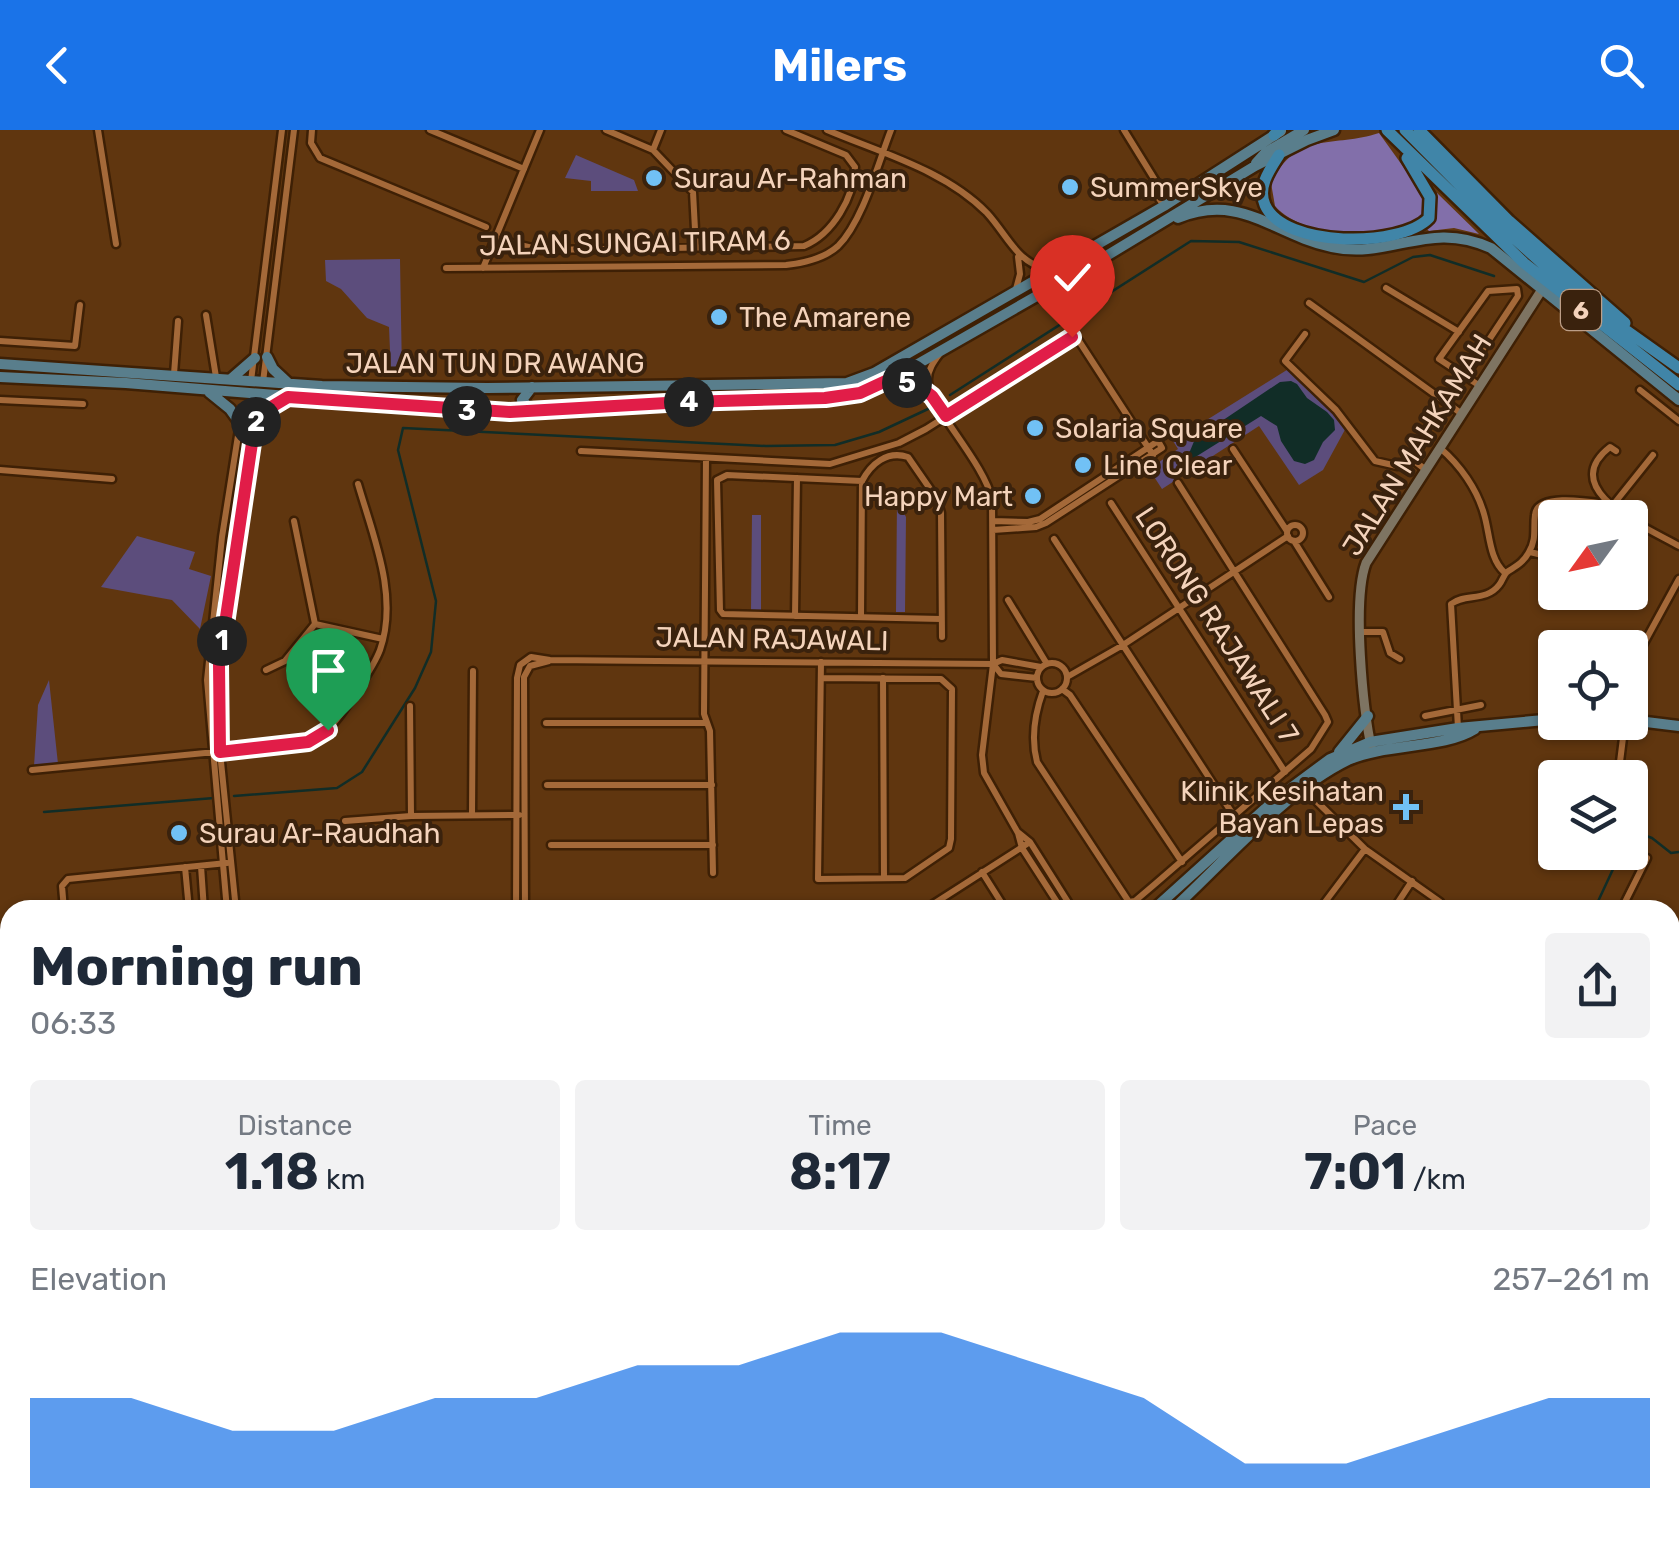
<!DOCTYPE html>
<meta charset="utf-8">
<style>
:root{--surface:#fff;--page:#f2f2f3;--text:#1f2937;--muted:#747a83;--accent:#1a73e8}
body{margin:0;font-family:Rubik,sans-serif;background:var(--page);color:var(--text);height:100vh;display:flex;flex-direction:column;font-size:38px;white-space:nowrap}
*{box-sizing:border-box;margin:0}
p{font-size:32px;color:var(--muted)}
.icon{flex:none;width:55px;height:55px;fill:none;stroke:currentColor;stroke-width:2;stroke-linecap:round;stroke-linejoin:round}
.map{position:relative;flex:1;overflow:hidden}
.sheet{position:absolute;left:0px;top:770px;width:1680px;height:642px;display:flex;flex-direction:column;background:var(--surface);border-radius:30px 30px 0 0;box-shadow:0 2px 8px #0004}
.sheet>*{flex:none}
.needle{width:65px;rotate:237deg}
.buttons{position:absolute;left:1538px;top:370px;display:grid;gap:20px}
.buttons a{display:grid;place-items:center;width:110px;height:110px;border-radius:10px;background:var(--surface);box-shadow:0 2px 8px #0004;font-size:50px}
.pin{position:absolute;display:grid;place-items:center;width:85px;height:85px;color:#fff;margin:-102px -42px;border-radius:50% 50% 50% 0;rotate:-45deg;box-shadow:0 0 10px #0007}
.pin .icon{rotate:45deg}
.km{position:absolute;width:50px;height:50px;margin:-25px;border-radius:50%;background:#222;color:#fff;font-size:28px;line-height:50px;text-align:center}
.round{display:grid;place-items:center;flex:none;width:105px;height:105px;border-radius:10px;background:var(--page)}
.headline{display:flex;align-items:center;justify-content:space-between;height:170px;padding:0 30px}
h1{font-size:55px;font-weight:700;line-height:75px}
.stats{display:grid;grid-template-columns:repeat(3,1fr);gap:15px;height:170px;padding:10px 30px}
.stats div{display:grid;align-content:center;border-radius:10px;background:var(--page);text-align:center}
.stats b{font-size:50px;font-weight:700}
.stats small{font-size:28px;font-weight:400}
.stats p{font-size:28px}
.chart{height:280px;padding:20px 30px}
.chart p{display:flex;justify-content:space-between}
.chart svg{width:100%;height:180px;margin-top:10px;fill:var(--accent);opacity:.7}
header{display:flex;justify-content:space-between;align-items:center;height:130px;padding:0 30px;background:var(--accent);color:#fff;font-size:45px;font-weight:700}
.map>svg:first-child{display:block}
.green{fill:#5c4d7c}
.forest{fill:#826faa}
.water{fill:#112d27}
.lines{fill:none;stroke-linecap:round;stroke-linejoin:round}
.stream{stroke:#112d27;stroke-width:2.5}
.minor-casing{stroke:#3e2005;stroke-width:11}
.secondary-casing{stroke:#3e2005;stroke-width:14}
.primary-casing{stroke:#3e2005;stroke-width:15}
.trunk-casing{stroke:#3e2005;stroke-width:16}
.minor{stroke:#a46939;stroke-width:6}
.secondary{stroke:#7e7462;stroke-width:9}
.primary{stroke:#597e8c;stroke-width:10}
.trunk{stroke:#4085a8;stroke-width:11}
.route-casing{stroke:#fff;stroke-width:20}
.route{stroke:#e11d48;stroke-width:12}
.poi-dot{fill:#71c1f5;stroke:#3a220d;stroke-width:4}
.labels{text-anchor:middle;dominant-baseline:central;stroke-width:8;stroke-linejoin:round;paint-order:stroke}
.shield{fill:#3a220d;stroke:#bc9e87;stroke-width:2.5}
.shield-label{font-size:25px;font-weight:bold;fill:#f4d3bb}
.poi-label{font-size:28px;fill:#f4d3bb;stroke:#3a220d;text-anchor:start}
.street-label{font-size:28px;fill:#f4d3bb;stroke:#3a220d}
</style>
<header><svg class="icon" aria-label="back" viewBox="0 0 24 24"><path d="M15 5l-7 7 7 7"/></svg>Milers<svg class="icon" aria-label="search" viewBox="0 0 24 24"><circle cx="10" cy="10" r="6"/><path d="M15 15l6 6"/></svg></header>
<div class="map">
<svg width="1679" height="1411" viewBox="0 0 1679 1411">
<rect width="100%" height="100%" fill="#60360f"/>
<path class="green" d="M576,25L634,50L638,61H591V51L565,48Z
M400,129L402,244H391L389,197L367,188L341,159L326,151L325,130Z
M1290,238L1347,296L1323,340L1299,355L1259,296L1162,359L1149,339L1178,319L1173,311Z
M897,370L906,387L905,482H896Z
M752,385H761V480H751Z
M137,406L195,422L189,439L211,446L200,499L172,470L101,457Z
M49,550L58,634L34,636L38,575Z
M10,1042V1124L0,1123V1044Z
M10,1129V1241L0,1251V1158Z"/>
<path class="forest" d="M1379,3L1425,67V82C1400,118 1301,108 1275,76L1271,53C1297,0 1334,18 1379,3Z
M1437,63L1479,104L1454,98L1429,101L1426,98L1437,82Z
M654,1403L660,1411H495L478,1406L423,1408L421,1411H43L38,1403Z"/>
<path class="water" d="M1291,251L1297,254L1307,268L1327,282L1334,290L1335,300L1323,312L1314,330L1305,334L1294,331L1281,311L1277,296L1261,286L1181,336L1177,330L1190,321L1195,309L1280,252Z"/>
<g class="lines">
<path class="stream" d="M950,265L1191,111L1239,112L1364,152L1413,127L1430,125L1494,146
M234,666L337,658L362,642L415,558L431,522L436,471L398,320L403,298L766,316L835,315L879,302L928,279
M44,682L214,668
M1630,707L1638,703L1652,708L1671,723L1679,722
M1594,780L1621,722"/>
<defs>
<path id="minor" d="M98,0L116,114
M312,0L311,13L320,28L486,97
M430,0L524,39
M606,0L653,20L693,62L696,118
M827,0C881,23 945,40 987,83C1008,106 1016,132 1048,140
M1124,0L1158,55L1156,64L1164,76
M653,20L661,0
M1158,55L1168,56L1176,68
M495,109L541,120L804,116C833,104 854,67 855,37L846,25L786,0
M446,138L786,135C804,133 824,129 838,116C863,91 878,33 891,0
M483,138L540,0
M1386,158L1459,202
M1016,159L1020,144L1018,127
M1309,173L1462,284
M206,185L216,247
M1305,204L1285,231L1336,280L1375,331L1397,336L1413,330L1426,340
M0,211L75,216L80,175
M941,222C935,230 927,240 928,251C928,276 985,333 992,370L993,534L982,625L984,643L1018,703L1022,718L1062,780
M174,244L178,191
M1465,246L1518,166L1517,159L1488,161L1439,229L1480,256
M251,251L282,0
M892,251L915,255L931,265
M263,252L294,0
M1640,260L1679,291
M0,270L83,274
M1440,318C1460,335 1477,359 1484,384C1490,404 1489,429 1505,443
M1233,319L1287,401
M581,321L830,334L899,313L926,299L1072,207L1079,211L1153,325
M1616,321L1610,317C1555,360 1648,398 1679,416
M706,329L704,584L710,601L713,743
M0,340L112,349
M1111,373L1285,642
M993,391L1028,392L1040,389L1158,311L1162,318L1046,393L1036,397L993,400
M1287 403a8 8 0 1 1 16 0a8 8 0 1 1-16 0Z
M1054,409L1234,686
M1294,411L1329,467
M1530,422L1542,425L1555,456
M1008,470L1047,534
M795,486L797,348
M861,487L862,351
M941,489L723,484L720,480L717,350L727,345L862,351C871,334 887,320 908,327L937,369L941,383L942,507
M315,494L383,509
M1360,502H1383L1390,523L1400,529
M821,532L818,749L905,748L949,718L951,709L952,559L941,549L821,548
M1037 548a15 15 0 1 1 30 0a15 15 0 1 1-30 0Z
M994,535L1001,544L1037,548
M1632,535L1679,449
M266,540L285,531L315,494L294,391
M1067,547L1123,515L1288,406
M883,548L884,748
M1062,559L1070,565L1182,732
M1043,561C1035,583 1031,609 1037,632L1129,772L1135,771L1155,754L1311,619L1328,592L1325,585L1178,353
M410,576L411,686
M1425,586L1481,575
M546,593H707
M1458,598L1451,474C1465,463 1486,472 1499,455C1503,450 1503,446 1507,442C1516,436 1523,433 1529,422C1537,408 1533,399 1535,385C1537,361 1596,373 1613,375L1653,325
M32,640L296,614C325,609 338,590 353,566C362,552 374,536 380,520C399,466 373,406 358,354
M1618,648L1625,592
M547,655H712
M1303,658L1365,719L1440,772L1445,780
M472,685L473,541
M345,691L411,686L519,685
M1019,703L1030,712L1073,780
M551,715H713
M201,736L204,780
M185,737L189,780
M982,742L1006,780
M64,780L62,756L68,749L227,733
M227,780L207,550L222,407L240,293L247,282L253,285L255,293L219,544L220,622L236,780
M516,780L517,548L520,535L531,527L550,530L993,534L1002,530L1041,537
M525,780L524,547L530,536L549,531
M924,780L1030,712
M1319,780L1365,719
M1393,780L1412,751
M1621,780L1647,728
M1670,818L1679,821
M1670,879L1679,882
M1670,1132L1679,1134
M1670,1141L1679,1144
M1679,1221L1674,1243L1679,1265
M1670,1346L1679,1343
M1670,1356L1679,1353
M701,1402L704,1411
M771,1402L774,1411
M960,1402L965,1411
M1033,1402L1039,1411
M813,1411L838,1402
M1116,1411L1124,1402"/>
<path id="secondary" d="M1372,621C1363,580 1352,471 1366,433L1541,161"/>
<path id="primary" d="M1256,33L1265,23L1304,0
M1178,88C1241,62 1274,105 1332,117C1390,130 1429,89 1491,118L1679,270
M267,227L273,239L288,253
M0,234L322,256L487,258L847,253L874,243L1164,76L1281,1
M0,247L126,253L487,282L852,265L888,251L1098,131L1255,36L1307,10L1334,0
M232,248L255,228
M209,262L230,279L240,293
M532,281L522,270L532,257
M255,293L268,279L287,267
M1630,590L1679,596
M1339,622L1368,586
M1153,780L1276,669L1330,629L1370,612L1458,598L1555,589
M1172,780C1223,733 1286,660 1348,630C1387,613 1443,619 1475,599
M0,983L10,979"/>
<path id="trunk" d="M1387,0L1524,133L1679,255
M1405,0L1496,92L1582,169L1679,238
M1419,0L1509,91L1625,193
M1274,5L1279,0
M1279,25C1270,39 1257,57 1265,75C1284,118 1400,118 1429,88L1430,67L1407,28"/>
</defs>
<use href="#minor" class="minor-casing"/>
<use href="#secondary" class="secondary-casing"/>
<use href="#primary" class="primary-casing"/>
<use href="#trunk" class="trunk-casing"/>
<use href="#minor" class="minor"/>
<use href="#secondary" class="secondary"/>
<use href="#primary" class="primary"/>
<use href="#trunk" class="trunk"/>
</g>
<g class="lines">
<defs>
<path id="route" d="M328,600L308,612L220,622L219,534L255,293L268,279L288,267L510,282L684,272L825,268L860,263L888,250L906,252L924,260L932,266L946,286L1072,207"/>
</defs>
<use href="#route" class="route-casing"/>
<use href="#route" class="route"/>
</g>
<g class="poi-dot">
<circle cx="654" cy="48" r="10"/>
<circle cx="1070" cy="57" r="10"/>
<circle cx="719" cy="187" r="10"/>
<circle cx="1035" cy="298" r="10"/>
<circle cx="1083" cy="335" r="10"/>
<circle cx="1033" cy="366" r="10"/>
<path d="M1401 662h10v10h10v10h-10v10h-10v-10h-10v-10h10z"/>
<circle cx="179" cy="703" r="10"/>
</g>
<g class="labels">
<rect class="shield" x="1561" y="160" width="40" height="40" rx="8"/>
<g class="shield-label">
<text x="1581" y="180">6</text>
</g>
<g class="poi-label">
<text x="674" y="48">Surau Ar-Rahman</text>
<text x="1090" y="57">SummerSkye</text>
<text x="739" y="187">The Amarene</text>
<text x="1055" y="298">Solaria Square</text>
<text x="1103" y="335">Line Clear</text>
<text x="1013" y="366" text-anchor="end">Happy Mart</text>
<text x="1384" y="661" text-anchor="end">Klinik Kesihatan<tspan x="1384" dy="32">Bayan Lepas</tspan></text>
<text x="199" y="703">Surau Ar-Raudhah</text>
</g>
<g class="street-label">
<text transform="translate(635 113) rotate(-1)">JALAN SUNGAI TIRAM 6</text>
<text x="495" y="233">JALAN TUN DR AWANG</text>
<text transform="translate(1417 315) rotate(-58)">JALAN MAHKAMAH</text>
<text transform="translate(1217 495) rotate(57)">LORONG RAJAWALI 7</text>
<text transform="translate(772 509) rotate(1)">JALAN RAJAWALI</text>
</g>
</g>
</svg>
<div class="buttons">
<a><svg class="needle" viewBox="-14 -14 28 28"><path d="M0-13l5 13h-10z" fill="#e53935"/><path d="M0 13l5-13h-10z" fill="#747a83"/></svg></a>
<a><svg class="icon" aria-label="locate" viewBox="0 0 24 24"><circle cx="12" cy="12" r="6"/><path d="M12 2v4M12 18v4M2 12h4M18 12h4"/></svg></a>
<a><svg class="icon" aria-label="layers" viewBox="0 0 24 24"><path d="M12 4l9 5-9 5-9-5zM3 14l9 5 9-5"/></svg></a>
</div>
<div class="pin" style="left:328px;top:600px;background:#1e9e55"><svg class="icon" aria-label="arrive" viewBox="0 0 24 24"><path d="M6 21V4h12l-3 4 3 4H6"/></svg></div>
<div class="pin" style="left:1072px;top:207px;background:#d93025"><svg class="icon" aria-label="check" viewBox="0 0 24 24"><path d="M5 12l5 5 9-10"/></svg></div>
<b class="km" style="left:222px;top:511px">1</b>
<b class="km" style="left:256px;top:292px">2</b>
<b class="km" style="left:467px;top:281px">3</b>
<b class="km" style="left:689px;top:272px">4</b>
<b class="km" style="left:907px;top:253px">5</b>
<section class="sheet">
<div class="headline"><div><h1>Morning run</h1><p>06:33</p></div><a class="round"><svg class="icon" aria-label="share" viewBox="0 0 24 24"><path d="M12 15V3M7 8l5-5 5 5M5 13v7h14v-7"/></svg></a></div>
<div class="stats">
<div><p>Distance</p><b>1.18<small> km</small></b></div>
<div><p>Time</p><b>8:17</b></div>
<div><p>Pace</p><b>7:01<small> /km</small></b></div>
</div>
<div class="chart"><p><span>Elevation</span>257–261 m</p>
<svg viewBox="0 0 160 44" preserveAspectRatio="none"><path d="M0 44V22L10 22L20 30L30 30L40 22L50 22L60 14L70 14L80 6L90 6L100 14L110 22L120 38L130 38L140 30L150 22L160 22V44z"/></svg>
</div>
</section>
</div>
